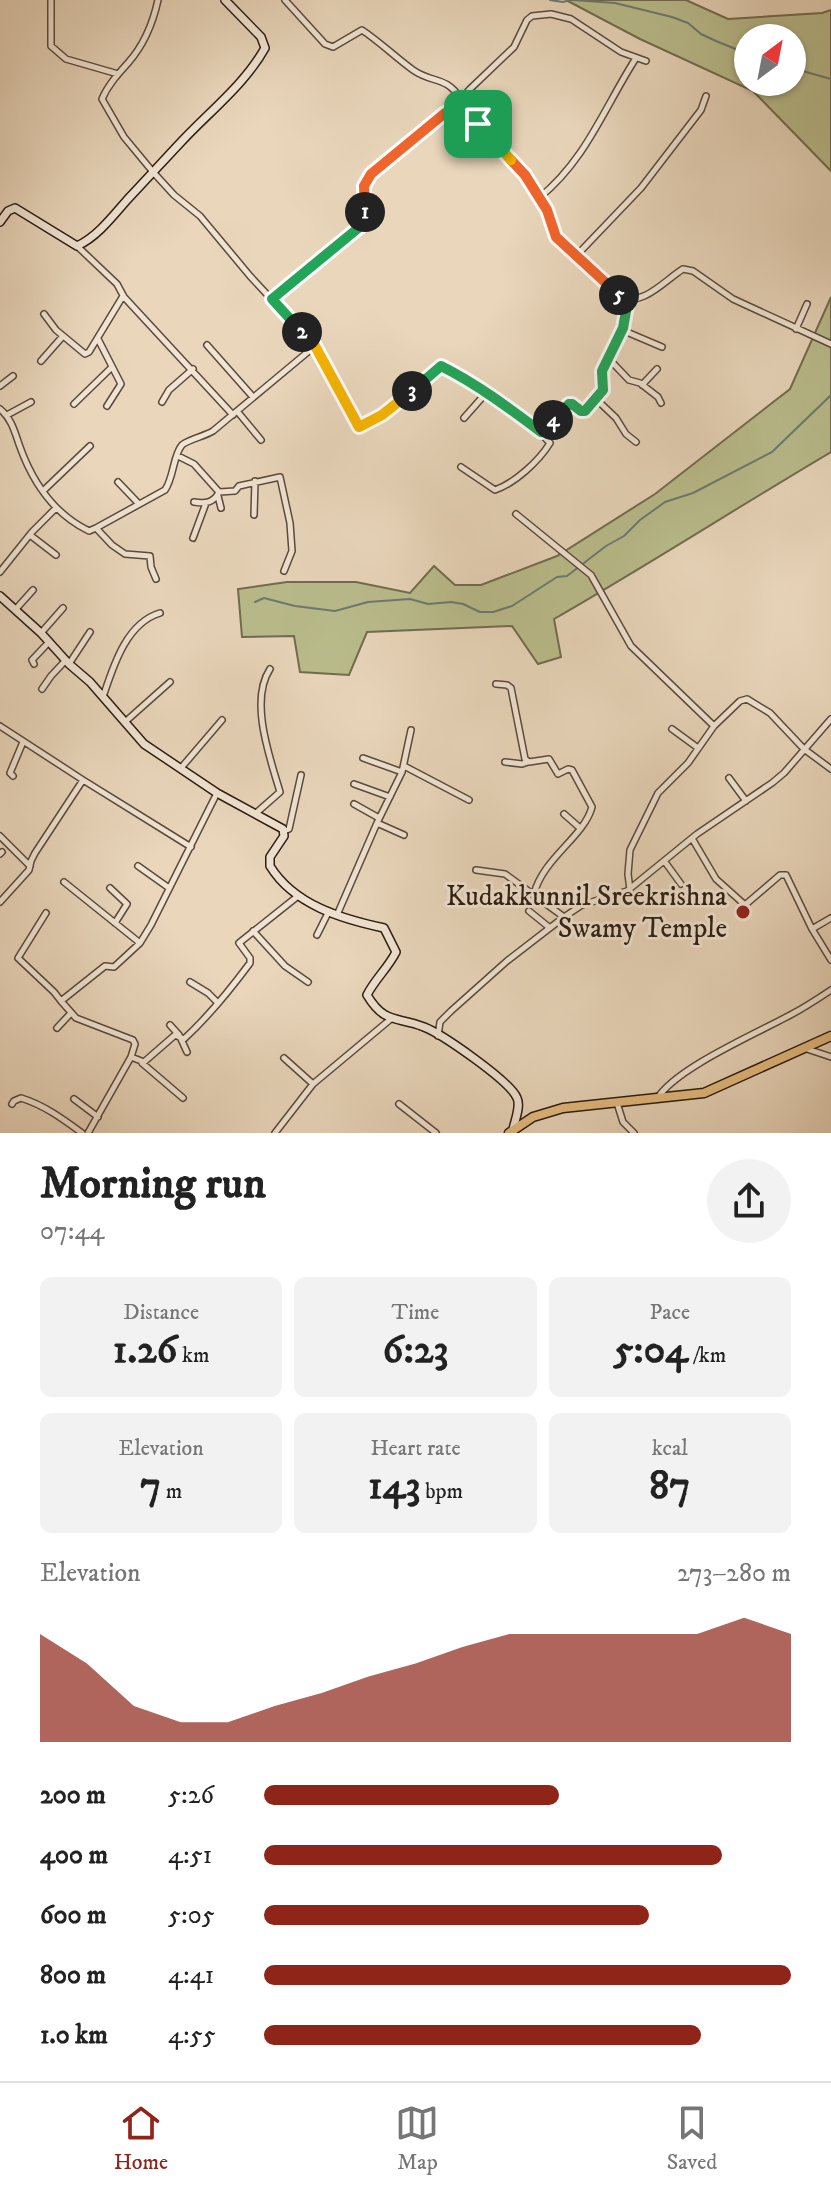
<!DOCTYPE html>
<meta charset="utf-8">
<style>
:root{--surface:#fff;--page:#f2f2f2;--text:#222;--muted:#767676;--line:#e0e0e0;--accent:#8f2418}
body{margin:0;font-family:"IM FELL DW Pica",serif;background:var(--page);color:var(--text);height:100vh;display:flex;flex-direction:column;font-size:30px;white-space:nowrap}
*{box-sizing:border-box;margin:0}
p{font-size:26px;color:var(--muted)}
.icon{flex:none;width:44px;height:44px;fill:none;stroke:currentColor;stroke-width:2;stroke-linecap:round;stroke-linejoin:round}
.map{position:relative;height:1133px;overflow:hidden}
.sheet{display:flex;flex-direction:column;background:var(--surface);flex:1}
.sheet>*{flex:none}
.needle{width:52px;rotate:32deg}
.controls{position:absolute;left:734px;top:24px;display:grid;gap:16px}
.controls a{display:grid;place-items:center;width:72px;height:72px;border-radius:50%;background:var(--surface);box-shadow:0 2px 6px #0004;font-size:40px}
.pin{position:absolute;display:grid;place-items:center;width:68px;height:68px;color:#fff;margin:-34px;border-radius:16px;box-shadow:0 4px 12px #0006}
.km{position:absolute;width:40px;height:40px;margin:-20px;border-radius:50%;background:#222;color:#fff;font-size:22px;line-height:40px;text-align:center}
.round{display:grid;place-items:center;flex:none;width:84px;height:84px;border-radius:42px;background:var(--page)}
.overview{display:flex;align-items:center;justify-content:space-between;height:136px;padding:0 40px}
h1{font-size:44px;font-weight:800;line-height:60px}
.figures{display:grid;grid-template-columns:repeat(3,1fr);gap:12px;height:136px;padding:8px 40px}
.figures div{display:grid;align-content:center;border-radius:12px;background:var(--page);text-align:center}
.figures b{font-size:40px;font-weight:800}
.figures small{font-size:22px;font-weight:400}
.figures p{font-size:22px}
.chart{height:224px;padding:16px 40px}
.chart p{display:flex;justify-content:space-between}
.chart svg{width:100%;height:144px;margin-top:8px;fill:var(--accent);opacity:.7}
ul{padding:0 40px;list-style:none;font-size:26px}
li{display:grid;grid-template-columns:128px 96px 1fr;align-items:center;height:60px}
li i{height:20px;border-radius:10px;background:var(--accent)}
.tab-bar{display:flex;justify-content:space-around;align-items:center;height:112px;border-top:2px solid var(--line);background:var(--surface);font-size:22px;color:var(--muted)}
.tab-bar a{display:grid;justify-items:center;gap:4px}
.tab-bar .selected{color:var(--accent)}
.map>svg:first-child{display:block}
.green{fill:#babd8d;stroke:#726c4f;stroke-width:2;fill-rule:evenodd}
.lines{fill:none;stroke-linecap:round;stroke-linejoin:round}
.stream{stroke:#6c7a72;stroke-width:2}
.street-casing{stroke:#5a4a3c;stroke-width:8}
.secondary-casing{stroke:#2b1c11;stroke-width:10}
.primary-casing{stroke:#2b1c11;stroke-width:11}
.street{stroke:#f1e4d3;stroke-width:5}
.secondary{stroke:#f1e4d3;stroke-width:7}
.primary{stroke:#e4bb7e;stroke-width:8}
.split-1-casing{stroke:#fff;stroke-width:16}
.split-2-casing{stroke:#fff;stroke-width:16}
.split-3-casing{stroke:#fff;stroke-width:16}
.split-4-casing{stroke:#fff;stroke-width:16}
.split-5-casing{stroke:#fff;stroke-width:16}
.split-6-casing{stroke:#fff;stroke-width:16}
.split-7-casing{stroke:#fff;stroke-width:16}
.split-1{stroke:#f0652b;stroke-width:10}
.split-2{stroke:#22a559;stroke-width:10}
.split-3{stroke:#f5b400;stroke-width:10}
.split-4{stroke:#22a559;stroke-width:10}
.split-5{stroke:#22a559;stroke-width:10}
.split-6{stroke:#f0652b;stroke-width:10}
.split-7{stroke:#f5b400;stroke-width:10}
.poi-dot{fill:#8f2418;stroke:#f1e4d3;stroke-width:3}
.labels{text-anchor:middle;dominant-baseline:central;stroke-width:6;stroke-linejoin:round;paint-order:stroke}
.poi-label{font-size:28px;fill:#2b1c11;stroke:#f1e4d3;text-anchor:end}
</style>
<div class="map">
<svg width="831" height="1133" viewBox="0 0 831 1133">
<rect width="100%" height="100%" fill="#e9d6bb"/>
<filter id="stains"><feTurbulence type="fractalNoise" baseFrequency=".0025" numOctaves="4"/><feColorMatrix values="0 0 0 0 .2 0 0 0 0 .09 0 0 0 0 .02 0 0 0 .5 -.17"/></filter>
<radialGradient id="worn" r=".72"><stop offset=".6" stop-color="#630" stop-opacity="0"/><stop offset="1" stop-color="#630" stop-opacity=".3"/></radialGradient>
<path class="green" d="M566,0H686L728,19L822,13L831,10V171L753,91L640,39ZM792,38V82H748V38Z
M831,297V452C738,507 648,565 554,619L561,657L538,664L512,626L367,632L349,675L300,672L294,636L242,637L238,589L287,582H356L410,593L434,566L455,585H481L557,556L655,494L790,389Z"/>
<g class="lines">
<path class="stream" d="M550,0L563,2L570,0
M573,0L615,3L672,17L688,23L701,34L716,41L748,54
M792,68L831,79
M255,602L264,598L295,606L335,611L368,602L410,599L428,604L451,602L463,604L480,612H493L512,606L557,577L567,576L606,546L624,536L640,520L665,502L693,493L772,452L831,395"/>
<defs>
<path id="street" d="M51,0V46L66,59L118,74
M158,0C153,23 144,45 128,63C118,74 108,85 102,99L124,137L153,172L174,195L200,216L250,276L315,346L359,427C388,420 419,385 441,366C480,385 521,411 550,443C539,461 515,483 495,490L461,467
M285,0L325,44L333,47L362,30C380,42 395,57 413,70C433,84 445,75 461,99
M458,107L461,99L470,89L514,47L527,20L532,16L551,14L571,19L621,52L646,61
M539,198C586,160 604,108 636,58
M77,246L117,284L124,297L233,415
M577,255L641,188L701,110L706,96
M272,299L362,225C370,207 359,195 371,174L445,113L458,107L491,137L525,175L547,210L556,237L620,296C642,308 665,280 683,269L693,271L733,299L831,344
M628,300L623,328L609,359L629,380L640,383L658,397L661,403
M44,314L56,330L85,354L89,352L123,296
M796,329L807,304
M622,330L662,347
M98,339L121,384L107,406
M207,345L253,397
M41,361L63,336
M642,385L657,369
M0,386L13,376
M596,399L616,418L626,434L636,442
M162,402L169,390L193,369
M74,404L112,367
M0,409C12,419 15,433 20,447C33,483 54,514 89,531L96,528L112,545L125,554L150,556L151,567L156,579
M237,411L261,440
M7,415L31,402
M464,418L487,392
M541,432L569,404H572L581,411C590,408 600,396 604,388L602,371L608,360
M178,456L194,464L219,492L235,491L239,486L280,477L290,523L292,551L284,571
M118,482L139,504
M44,490L90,446
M218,496L221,508
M194,502C205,504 214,503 219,492
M516,514L591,575L631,646L714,726
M254,515L255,481
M96,528L165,490C174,477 173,455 182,445C187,440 205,436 213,431L315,346
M30,535L56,555
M193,538L206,503
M0,572L32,532L56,508
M15,610L33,590
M41,633L63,608
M34,664L32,660L49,642
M69,664L90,632
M496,684L507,685L511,688L525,759L529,762L549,759L558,774L568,769L572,770L592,807C584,837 543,858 534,894
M42,689L51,676L66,660
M103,697C113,667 126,623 160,613
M125,722L170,682
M0,726L83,780L191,847
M672,729L698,748
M363,758L402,772
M505,762L522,764L528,762
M404,766L469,800
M181,768L222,720
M13,776L10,773L23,742
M729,778L746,801
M354,784L390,797
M354,804L379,818
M255,814L280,792C270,758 249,701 270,669
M564,814L580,828
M377,823L404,835
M284,831L289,829L301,775
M0,836L30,866
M693,840L716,879L745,905L780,875H786L812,929L831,960
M0,854L2,852
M665,862L681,884
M138,866L169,888
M476,870L505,874L564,917
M64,882L140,943
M110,888L127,904L115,923
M630,890L628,874L630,850L658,793L688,763L714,726L740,701L747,699L770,713L804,749L831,769
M0,902L29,870L31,861L35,853L83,780
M529,911L550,928
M46,913L18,958L54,992L61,1001
M337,915L377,823L402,772L411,730
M812,929L831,918
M253,931L285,966L308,982
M317,935L329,911
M190,982L208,993L218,1003
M170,1025L179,1035
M57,1028L71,1013
M438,1036L440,1022L451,1011L507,961L564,917L582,905L627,891L697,834L772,783L784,773L831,719
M181,1039L187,1052
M804,1048L831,1057
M131,1057L144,1062L175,1035L184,1039C209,1016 230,990 250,963V958L239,943L298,896
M142,1063L183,1098
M313,1084L392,1018
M74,1099L98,1117
M657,1099C675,1068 760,1032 794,1013C807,1006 819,998 831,990
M617,1103L623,1122L634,1133
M12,1104L14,1101L21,1098C44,1105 63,1119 82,1133
M399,1104L436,1133
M88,1133L131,1057L135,1044L133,1040L76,1018L61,1001L105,966L114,967L140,943L151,925L217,793
M275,1133L313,1084L284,1058"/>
<path id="secondary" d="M0,222L8,211L15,208L77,246C97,237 113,216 127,200C146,180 164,160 182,141C210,111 245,84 265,48L261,37L225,0
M0,596L41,633L69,664L90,682L144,744L217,793L283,829L284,836L270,857V866C294,905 342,919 384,928L396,952C388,968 375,979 367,995C385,1025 397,1016 424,1027C442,1034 510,1081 517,1098C521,1106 515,1120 513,1129"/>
<path id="primary" d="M509,1133L533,1117L563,1108L704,1093L831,1036"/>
</defs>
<use href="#street" class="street-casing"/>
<use href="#secondary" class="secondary-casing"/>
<use href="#primary" class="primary-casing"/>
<use href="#street" class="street"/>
<use href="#secondary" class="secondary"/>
<use href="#primary" class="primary"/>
</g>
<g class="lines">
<defs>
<path id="split-1" d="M365,212L364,186L371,174L445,113L458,107L478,124"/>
<path id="split-2" d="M302,332L272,299L362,225L365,218V212"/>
<path id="split-3" d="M302,332L315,346L359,427L382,415L412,391"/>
<path id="split-4" d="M412,391L441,366C477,384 509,408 541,432L553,420"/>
<path id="split-5" d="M553,420L569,404H572L581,411H585L603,390L602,371L623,328L628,300L619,295"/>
<path id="split-6" d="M511,160L525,175L547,210L556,237L619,295"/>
<path id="split-7" d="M478,124L511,160"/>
</defs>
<use href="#split-1" class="split-1-casing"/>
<use href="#split-2" class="split-2-casing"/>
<use href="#split-3" class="split-3-casing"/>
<use href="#split-4" class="split-4-casing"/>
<use href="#split-5" class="split-5-casing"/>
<use href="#split-6" class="split-6-casing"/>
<use href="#split-7" class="split-7-casing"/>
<use href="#split-1" class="split-1"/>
<use href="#split-2" class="split-2"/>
<use href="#split-3" class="split-3"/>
<use href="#split-4" class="split-4"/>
<use href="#split-5" class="split-5"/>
<use href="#split-6" class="split-6"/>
<use href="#split-7" class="split-7"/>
</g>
<circle class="poi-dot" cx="743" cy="912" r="8"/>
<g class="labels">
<g class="poi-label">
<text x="727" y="896">Kudakkunnil Sreekrishna<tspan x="727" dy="32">Swamy Temple</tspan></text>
</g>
</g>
<rect width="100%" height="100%" filter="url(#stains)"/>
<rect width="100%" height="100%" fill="url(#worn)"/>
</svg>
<div class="controls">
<a><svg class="needle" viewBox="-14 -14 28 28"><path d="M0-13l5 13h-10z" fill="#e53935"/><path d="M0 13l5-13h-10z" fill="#767676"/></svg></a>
</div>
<div class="pin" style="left:478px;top:124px;background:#1e9e55"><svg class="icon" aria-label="arrive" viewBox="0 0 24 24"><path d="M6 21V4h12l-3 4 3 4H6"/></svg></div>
<b class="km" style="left:365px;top:212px">1</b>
<b class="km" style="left:302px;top:332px">2</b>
<b class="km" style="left:412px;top:391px">3</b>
<b class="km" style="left:553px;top:420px">4</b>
<b class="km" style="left:619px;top:295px">5</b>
</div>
<section class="sheet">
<div class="overview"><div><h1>Morning run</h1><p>07:44</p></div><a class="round"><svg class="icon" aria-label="share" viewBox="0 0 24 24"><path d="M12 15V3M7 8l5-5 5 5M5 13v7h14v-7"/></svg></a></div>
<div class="figures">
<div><p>Distance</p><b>1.26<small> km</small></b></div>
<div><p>Time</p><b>6:23</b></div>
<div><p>Pace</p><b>5:04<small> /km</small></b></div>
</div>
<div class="figures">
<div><p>Elevation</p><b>7<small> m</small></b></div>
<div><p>Heart rate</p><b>143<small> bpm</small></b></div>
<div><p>kcal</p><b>87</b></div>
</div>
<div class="chart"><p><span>Elevation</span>273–280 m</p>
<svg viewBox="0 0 160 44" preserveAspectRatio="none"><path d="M0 44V11L10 20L20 33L30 38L40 38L50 33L60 29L70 24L80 20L90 15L100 11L110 11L120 11L130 11L140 11L150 6L160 11V44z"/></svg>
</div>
<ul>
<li><b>200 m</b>5:26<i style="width:56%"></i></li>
<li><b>400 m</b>4:51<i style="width:87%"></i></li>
<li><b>600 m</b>5:05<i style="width:73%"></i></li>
<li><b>800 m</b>4:41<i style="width:100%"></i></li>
<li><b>1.0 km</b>4:55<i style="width:83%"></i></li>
</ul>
</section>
<nav class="tab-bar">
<a class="selected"><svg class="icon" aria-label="home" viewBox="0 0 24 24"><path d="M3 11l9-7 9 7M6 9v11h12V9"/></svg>Home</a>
<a><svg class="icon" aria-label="map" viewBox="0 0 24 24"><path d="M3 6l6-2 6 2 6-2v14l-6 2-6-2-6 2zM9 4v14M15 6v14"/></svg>Map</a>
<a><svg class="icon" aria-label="saved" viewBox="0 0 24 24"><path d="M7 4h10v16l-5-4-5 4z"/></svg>Saved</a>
</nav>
